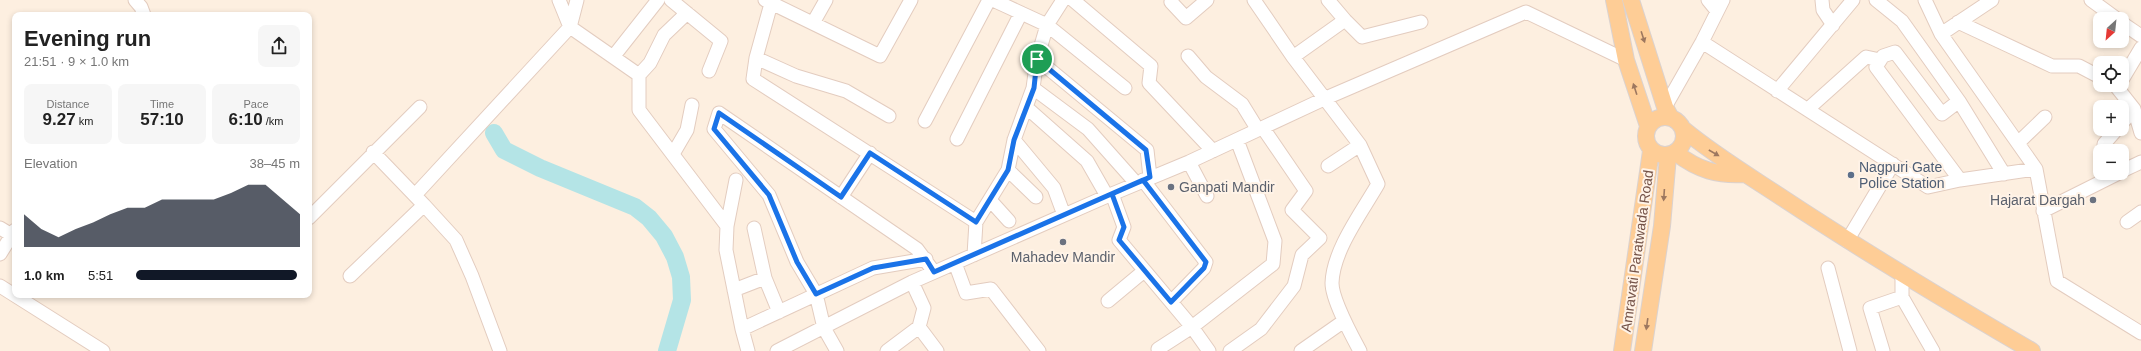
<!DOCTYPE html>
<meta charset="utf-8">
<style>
:root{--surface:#fff;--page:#f6f6f6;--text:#222;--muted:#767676;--accent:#111827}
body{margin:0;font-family:Arial,sans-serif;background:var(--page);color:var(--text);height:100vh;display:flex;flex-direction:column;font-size:15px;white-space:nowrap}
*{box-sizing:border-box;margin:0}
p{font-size:13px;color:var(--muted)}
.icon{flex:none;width:22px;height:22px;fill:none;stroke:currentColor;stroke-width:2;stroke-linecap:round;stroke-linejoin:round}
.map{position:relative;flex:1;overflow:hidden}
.panel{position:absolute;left:12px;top:12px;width:300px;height:286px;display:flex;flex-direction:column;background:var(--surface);border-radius:8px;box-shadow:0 2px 6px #0003}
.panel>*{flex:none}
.needle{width:26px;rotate:207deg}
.buttons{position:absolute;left:2093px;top:12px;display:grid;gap:8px}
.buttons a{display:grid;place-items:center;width:36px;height:36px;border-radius:8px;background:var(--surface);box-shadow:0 2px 6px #0003;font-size:20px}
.pin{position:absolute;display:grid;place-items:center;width:34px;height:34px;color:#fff;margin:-17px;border:2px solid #fff;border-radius:50%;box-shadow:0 1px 4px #0007}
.round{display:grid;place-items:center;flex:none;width:42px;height:42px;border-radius:8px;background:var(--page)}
.head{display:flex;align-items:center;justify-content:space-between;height:68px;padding:0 12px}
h1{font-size:22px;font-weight:700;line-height:30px}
.metrics{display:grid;grid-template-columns:repeat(3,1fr);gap:6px;height:68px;padding:4px 12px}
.metrics div{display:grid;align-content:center;border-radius:8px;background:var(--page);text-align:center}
.metrics b{font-size:17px;font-weight:700}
.metrics small{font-size:11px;font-weight:400}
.metrics p{font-size:11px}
.chart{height:112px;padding:8px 12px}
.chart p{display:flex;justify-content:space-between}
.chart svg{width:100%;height:72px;margin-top:4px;fill:var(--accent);opacity:.7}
ul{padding:0 12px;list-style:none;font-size:13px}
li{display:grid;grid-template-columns:64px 48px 1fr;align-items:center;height:30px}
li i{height:10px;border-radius:5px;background:var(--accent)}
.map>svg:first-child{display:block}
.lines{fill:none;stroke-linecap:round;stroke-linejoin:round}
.river{stroke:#b4e4e6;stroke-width:18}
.minor-casing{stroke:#e3ccbf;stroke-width:15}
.major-casing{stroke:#dbd2cf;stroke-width:18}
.minor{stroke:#fff;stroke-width:13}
.major{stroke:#fecd96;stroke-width:16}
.oneway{fill:#9d775f}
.route-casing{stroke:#fff;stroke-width:8}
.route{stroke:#1a73e8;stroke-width:5}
.service-dot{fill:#5c6f8a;stroke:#fff3e7;stroke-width:1.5}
.worship-dot{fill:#6b7280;stroke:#fff3e7;stroke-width:1.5}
.labels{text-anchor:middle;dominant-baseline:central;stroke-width:4;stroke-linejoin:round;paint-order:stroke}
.service-label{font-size:14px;fill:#4e5e75;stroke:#fff3e7;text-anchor:start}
.worship-label{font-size:14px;fill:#5b616d;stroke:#fff3e7;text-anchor:start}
.street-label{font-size:14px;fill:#745247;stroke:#fff3e7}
</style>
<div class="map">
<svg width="2141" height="351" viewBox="0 0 2141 351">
<rect width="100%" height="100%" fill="#fdefe0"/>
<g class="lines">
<path class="river" d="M494,133L504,150L540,168L635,207L649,218L664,236L675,257L681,277L682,300L667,351"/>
<defs>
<path id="minor" d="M135,0L141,7L144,15
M559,0L570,27L639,75V110L727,226L726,250L742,329L748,351
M671,0L721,41L709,71
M765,0L880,56L911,0
M772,0L756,58L753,79L976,222
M993,0L1047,25L1125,88
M1063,0L1047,25L1037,59L1033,88L1026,107L1087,161L1107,196
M1073,0L1151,66L1149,83L1213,151
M1172,0L1171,2L1186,18L1207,0
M1254,0L1293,57L1360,145L1378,184C1362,212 1333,250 1332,283C1332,300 1352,336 1360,351
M1328,0L1345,20
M1708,0L1717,11
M1822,0L1823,10L1833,25
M1876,0L1902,21L1959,101L2004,174
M1925,0L1941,34L2036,169L2057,281L2141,333
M2091,0L2117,19
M1958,22L2052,66H2079L2100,77
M813,23L826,0
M2122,23L2141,36
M1941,34L1992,0
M1702,42L1928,187L1960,180L2036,169
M1188,56L1206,77L1242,104L1258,130
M613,57L658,0
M1293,57L1345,20L1362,37L1421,22
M756,58L796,76L846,91L889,116
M1037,59L1147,150L1150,177
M639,75L650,63L664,35L687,13
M2122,80L2141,48
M2115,85L2134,109L2141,133
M1033,88L1088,129L1136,183
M1777,91L1853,0
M1959,101L1942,114L1895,52L1883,56L1876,67L1960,180
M1665,107L1702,42L1723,0
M1808,109L1866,57L1880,60
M925,121L989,0
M2122,123L2134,109
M957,139L1021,13
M1014,140L1054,188L1064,215
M2018,143L2045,117
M2104,151V144L2117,129
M373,152L424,205L456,240L472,276L500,351
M673,154L687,130L692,105
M1189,162L1207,196
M1328,166L1360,145
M1008,170L1036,197
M2122,171L2141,162
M1143,180L1206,262L1204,268L1171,302
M1112,194L1124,227L1119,240L1192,327L1209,351
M415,195L570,27L577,0
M841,197L870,153
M990,200L1009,221
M2043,211L2119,173
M309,218L420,107
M2127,222L2141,212
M727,226L736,180
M0,228L15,237
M754,228L765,278L779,312
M1847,241L1893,164
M0,254L15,230
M974,255L976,222L1008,170L1014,140L1026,107
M955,263L966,293L991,289L1039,351
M1828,268L1850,351
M1902,275V297L1933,351
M350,276L424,205
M912,282L924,308L919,327L937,351
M0,286L103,351
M734,290L765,278
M1108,301L1144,271
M742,329L873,268L926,259
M1158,349L1192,327L1273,264L1275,241L1237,140
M777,351L912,282L1112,194L1189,162L1326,98L1526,12L1626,60
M837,351L824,328L816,294L797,262L769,195L714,129L719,113L917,249L934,272
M887,351L919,327
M1230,351L1261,329L1294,286L1302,255L1320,238L1292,210L1306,191L1263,128
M1301,351L1344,321
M1883,351L1870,308L1902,297"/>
<path id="major" d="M1614,0L1626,60L1648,126
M1631,0L1665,107L1671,118
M1646 136a19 19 0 1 1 38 0a19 19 0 1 1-38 0Z
M1683,129C1713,154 1746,174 1778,195C1861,250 1946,301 2032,351
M1676,153C1698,170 1718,176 1746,174
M1622,351L1651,151
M1643,351L1662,226L1668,156"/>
</defs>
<use href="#minor" class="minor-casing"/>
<use href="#major" class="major-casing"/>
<use href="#minor" class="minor"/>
<use href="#major" class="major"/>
</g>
<defs><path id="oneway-solid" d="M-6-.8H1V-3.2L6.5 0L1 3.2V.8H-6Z"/></defs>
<g class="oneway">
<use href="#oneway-solid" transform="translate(1643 37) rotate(72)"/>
<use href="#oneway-solid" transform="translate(1635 89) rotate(-108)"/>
<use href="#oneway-solid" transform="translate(1714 153) rotate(30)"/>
<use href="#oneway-solid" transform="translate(1664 195) rotate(94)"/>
<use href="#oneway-solid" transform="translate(1647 324) rotate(98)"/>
</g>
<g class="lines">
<defs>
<path id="route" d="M1037,59L1034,88L1014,140L1008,170L976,222L870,153L841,197L719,113L714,129L769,195L797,262L816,294L873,268L926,259L934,272L1143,180L1206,262L1204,268L1171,302L1119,240L1124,227L1112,194C1125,188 1137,183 1150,177L1146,150L1037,59"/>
</defs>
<use href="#route" class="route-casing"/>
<use href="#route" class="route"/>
</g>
<circle class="service-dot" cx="1851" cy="175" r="4"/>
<g class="worship-dot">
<circle cx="1171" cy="187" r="4"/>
<circle cx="2093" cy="200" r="4"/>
<circle cx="1063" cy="242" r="4"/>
</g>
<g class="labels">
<g class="service-label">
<text x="1859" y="167">Nagpuri Gate<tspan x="1859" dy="16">Police Station</tspan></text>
</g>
<g class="worship-label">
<text x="1179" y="187">Ganpati Mandir</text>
<text x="2085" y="200" text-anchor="end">Hajarat Dargah</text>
<text x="1063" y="257" text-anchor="middle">Mahadev Mandir</text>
</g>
<g class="street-label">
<text transform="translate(1637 251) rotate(-82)">Amravati Paratwada Road</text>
</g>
</g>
</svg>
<div class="buttons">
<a><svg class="needle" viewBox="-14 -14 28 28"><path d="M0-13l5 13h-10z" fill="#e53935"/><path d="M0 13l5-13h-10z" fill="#767676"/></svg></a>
<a><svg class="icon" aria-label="locate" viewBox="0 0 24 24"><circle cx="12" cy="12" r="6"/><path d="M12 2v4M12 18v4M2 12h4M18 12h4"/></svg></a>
<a>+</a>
<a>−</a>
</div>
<div class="pin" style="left:1037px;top:59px;background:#1e9e55"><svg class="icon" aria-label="arrive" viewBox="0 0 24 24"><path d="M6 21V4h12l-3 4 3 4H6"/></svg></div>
<section class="panel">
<div class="head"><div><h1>Evening run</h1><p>21:51 · 9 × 1.0 km</p></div><a class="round"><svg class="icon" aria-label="share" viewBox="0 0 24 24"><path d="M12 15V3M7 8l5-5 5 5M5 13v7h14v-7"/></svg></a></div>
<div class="metrics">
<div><p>Distance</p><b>9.27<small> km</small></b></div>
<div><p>Time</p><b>57:10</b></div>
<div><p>Pace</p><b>6:10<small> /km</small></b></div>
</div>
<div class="chart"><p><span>Elevation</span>38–45 m</p>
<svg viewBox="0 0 160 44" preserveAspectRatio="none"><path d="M0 44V24L10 33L20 38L30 33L40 29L50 24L60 20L70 20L80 15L90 15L100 15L110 15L120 11L130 6L140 6L150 15L160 24V44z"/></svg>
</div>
<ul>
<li><b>1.0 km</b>5:51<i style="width:98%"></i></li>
</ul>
</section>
</div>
